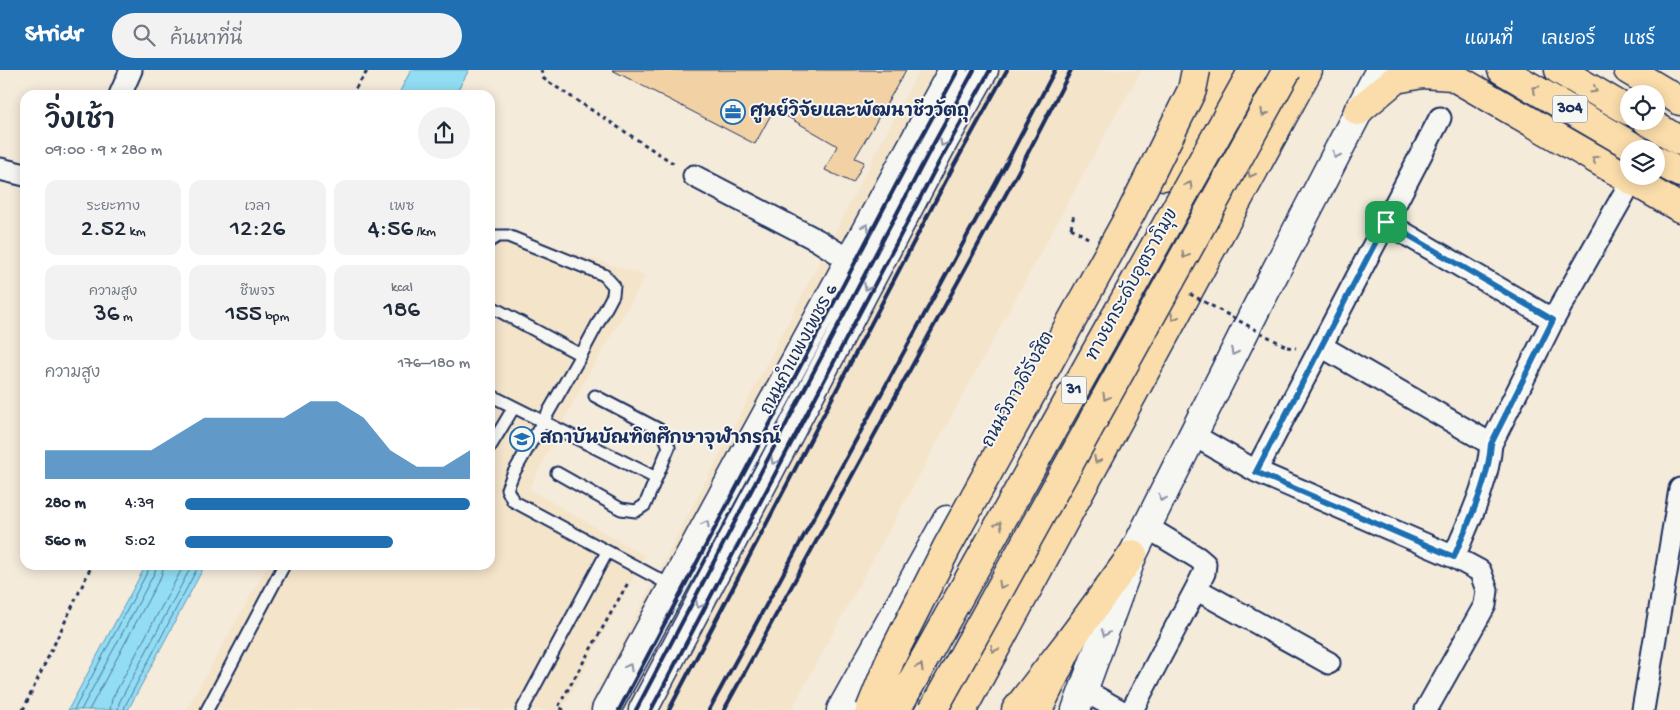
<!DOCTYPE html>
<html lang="th">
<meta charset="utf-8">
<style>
:root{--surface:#fff;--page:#f2f2f3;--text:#1f2937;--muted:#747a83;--accent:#1f6fb2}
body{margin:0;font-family:"Gochi Hand","Playpen Sans Thai",sans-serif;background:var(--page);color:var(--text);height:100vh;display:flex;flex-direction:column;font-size:19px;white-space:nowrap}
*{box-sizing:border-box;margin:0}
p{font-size:16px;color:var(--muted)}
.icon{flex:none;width:28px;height:28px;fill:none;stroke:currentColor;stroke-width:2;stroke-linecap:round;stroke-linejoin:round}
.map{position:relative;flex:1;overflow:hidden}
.side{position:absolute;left:20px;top:20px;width:475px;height:480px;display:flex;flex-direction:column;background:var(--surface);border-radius:15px;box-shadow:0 2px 12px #0003}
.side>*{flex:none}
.fabs{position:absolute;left:1620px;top:15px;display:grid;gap:10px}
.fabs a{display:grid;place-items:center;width:45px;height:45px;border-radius:50%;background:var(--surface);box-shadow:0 2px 12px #0003;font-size:25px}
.pin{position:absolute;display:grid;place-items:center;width:42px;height:42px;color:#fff;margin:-21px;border-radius:10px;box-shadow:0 2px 8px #0006}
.round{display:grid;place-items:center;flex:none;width:52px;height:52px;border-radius:26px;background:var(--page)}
.head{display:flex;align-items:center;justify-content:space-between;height:85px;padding:0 25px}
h1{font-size:28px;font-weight:600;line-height:38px}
.figures{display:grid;grid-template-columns:repeat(3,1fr);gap:8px;height:85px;padding:5px 25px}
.figures div{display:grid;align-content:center;border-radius:12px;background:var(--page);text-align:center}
.figures b{font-size:25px;font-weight:600}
.figures small{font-size:14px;font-weight:400}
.figures p{font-size:14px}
.chart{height:140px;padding:10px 25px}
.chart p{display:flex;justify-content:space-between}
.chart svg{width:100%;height:90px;margin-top:5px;fill:var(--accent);opacity:.7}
ul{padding:0 25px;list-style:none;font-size:16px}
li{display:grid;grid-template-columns:80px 60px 1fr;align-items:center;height:38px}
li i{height:12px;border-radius:6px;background:var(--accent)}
header{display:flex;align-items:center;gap:30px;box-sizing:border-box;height:70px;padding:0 25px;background:var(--accent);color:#fff}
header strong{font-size:24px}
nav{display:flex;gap:28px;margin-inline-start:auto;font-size:18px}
.search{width:350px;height:45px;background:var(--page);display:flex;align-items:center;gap:12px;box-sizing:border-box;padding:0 18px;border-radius:28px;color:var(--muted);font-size:19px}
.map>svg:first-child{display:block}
.built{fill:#f4e4ca}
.water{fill:#92ddf3;stroke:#6297b7}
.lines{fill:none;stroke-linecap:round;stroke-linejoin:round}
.shore{stroke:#4b759a;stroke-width:1}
.building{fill:#f2d2a4;stroke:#1b2f5e}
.service-casing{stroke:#1b2f5e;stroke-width:15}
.minor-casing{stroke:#1b2f5e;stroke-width:25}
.tertiary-casing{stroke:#1b2f5e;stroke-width:31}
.secondary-casing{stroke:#1b2f5e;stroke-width:31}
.primary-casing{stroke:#1b2f5e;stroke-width:31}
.trunk-casing{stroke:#1b2f5e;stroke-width:31}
.motorway-casing{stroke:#1b2f5e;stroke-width:31}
.path{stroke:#1b2f5e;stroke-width:3;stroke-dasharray:4 4;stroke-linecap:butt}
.service{stroke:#f6f6f2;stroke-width:11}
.minor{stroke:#f6f6f2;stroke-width:21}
.tertiary{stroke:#f6f6f2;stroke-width:28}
.secondary{stroke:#f6f6f2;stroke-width:28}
.primary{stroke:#fbddab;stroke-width:28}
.trunk{stroke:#fbddab;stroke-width:28}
.motorway{stroke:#fbddab;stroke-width:28}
.rail{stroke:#1b2f5e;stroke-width:4}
.motorway-bridge-casing{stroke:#1b2f5e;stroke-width:31;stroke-linecap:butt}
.path-bridge{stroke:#1b2f5e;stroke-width:3;stroke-dasharray:4 4;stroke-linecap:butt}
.motorway-bridge{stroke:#fbddab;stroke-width:28}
.oneway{stroke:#8b8684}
.oneway2{stroke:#8892a8}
.route-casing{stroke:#fff;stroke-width:10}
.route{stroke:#1f6fb2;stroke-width:6}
.labels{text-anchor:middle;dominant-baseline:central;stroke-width:4;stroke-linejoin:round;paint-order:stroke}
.shield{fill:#f6f6f2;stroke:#5d6b8a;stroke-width:1}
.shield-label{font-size:16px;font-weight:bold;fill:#1b2f5e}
.poi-label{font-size:18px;font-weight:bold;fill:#1b2f5e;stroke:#f6f6f2;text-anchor:start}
.street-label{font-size:18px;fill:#1b2f5e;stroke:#f6f6f2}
</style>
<header>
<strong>Stridr</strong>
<div class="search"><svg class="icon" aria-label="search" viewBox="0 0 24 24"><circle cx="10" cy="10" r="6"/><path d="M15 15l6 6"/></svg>ค้นหาที่นี่</div>
<nav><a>แผนที่</a><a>เลเยอร์</a><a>แชร์</a></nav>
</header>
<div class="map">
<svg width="1680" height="640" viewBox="0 0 1680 640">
<rect width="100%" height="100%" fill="#f5ebdb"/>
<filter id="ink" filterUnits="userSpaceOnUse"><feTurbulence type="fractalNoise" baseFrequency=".02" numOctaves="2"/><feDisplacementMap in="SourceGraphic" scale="10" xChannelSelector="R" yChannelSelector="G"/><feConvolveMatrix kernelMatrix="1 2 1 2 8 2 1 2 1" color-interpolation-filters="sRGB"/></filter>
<g filter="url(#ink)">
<path class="built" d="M919,0H1142L1118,41L791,640H587Z
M490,155L646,206L580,319L529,419L645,486L562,640H186L268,495H490Z"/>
<path class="water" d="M411,0H469L455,25H398Z
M146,495H205L128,640H68Z"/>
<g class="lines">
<path class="shore" d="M74,640L149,499L150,495
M81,640L155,502L156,495
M89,640L161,506L164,495
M110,640L112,629L184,495
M118,640L119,633L192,495
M124,640L125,636L199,495"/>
</g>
<path class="building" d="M612,0H906L855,88L864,92L853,113L825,100L837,76L836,75L774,39L755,74Z"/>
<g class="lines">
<defs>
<path id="service" d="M490,171L498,166H508L604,205L614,216L613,225L581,285L513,404L507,419L513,431L672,516
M490,236L581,285
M490,325L656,408L645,435L636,441L621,439L557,403
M595,326L660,360L665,367L669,377L656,408
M490,377L514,337
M207,640L284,495
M522,640L607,482"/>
<path id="minor" d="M120,25L131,0
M0,99L25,105
M694,106L817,170L849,190
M1385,152L1553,250
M1321,276L1491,374C1488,414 1469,450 1454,487
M1193,365L1256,401L1454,487L1480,501L1487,520L1485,535L1426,640
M1491,374L1553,250L1632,110
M1256,401L1440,48
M1196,519L1329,593
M1085,621L1119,640
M1132,640L1196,519L1204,503L1205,494L1198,488L1147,457
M1643,640L1680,419"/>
<path id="tertiary" d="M606,640L953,0
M643,640L946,67L984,0"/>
<path id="secondary" d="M841,640L947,450
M1076,640L1133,484L1256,239L1380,0"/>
<path id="primary" d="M1502,0L1637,79
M1559,0L1629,41
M1628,0L1680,31
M1358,41L1396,9L1422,4L1452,6L1680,138
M1647,51L1680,71
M1656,90L1680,103"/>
<path id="trunk" d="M1163,106L1221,0
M962,640L1308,0
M1016,640L1074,565L1133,484"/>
<path id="motorway" d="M1038,640L1074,565"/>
</defs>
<use href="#service" class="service-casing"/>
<use href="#minor" class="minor-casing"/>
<use href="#tertiary" class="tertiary-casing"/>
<use href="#secondary" class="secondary-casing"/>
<use href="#primary" class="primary-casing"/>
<use href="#trunk" class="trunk-casing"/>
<use href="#motorway" class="motorway-casing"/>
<path class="path" d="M541,0L544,9L676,95
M351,25L368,0
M1071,158L1074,144
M1287,277L1296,278
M23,640L92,495
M564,640L558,637L629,511"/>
<use href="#service" class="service"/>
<use href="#minor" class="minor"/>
<use href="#tertiary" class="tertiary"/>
<use href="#secondary" class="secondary"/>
<use href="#primary" class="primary"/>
<use href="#trunk" class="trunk"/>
<use href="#motorway" class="motorway"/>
<path class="rail" d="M619,640L915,79L958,0
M636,640L927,86L974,0
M651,640L939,92L990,0
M669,640L952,99L1007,0
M709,640L997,111L1055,0
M724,640L1018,102L1071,0"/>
<defs>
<path id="motorway-bridge" d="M870,640L891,588L947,477L1132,141L1192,20L1196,0
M896,640L1253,0
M933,640L1287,0"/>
</defs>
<use href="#motorway-bridge" class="motorway-bridge-casing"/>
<path class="path-bridge" d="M1071,158L1088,168
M1190,224L1287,277"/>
<use href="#motorway-bridge" class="motorway-bridge"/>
</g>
<defs><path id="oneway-chevron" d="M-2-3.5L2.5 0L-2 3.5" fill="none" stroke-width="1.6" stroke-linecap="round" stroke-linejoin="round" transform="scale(1.25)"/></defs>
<g class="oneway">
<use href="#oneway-chevron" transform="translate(1535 19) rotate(-150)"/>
<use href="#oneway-chevron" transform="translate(1594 20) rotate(30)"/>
<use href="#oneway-chevron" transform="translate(1264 43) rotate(119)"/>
<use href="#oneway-chevron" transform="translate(1595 89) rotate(-150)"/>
<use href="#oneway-chevron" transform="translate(1251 104) rotate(118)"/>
<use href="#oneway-chevron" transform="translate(1189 115) rotate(-61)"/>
<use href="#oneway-chevron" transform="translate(1185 185) rotate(119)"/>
<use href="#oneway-chevron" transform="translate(1174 247) rotate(118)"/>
<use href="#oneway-chevron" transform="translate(1106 327) rotate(119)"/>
<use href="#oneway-chevron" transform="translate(1097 390) rotate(118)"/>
<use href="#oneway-chevron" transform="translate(999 455) rotate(-61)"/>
<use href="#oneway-chevron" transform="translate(1002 515) rotate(119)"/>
<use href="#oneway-chevron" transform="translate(994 579) rotate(118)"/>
<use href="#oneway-chevron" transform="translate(920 597) rotate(-61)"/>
</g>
<g class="oneway2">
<use href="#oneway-chevron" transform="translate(943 73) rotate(118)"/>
<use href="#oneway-chevron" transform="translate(1336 85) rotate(117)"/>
<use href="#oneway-chevron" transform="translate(866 157) rotate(-62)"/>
<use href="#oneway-chevron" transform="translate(867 217) rotate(118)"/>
<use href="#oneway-chevron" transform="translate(1234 282) rotate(117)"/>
<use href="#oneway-chevron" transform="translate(774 391) rotate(118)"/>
<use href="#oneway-chevron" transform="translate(1162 428) rotate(116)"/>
<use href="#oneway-chevron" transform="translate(706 454) rotate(-62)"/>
<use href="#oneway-chevron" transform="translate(699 535) rotate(118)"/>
<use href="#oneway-chevron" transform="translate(1105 563) rotate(110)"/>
<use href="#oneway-chevron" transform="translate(629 597) rotate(-62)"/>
</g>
</g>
<g class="lines" filter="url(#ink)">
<defs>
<path id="route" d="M1386,152L1553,250L1491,374C1488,414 1469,450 1454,487L1256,402Z"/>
</defs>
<use href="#route" class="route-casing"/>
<use href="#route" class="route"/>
</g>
<defs>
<symbol id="office-ring" viewBox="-11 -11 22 22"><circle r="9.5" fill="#f6f6f2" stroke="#1f6fb2" stroke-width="1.5"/><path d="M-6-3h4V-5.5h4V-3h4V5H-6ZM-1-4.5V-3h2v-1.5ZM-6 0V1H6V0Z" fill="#1f6fb2"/></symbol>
<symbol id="university-ring" viewBox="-11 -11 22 22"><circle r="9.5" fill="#f6f6f2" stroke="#1f6fb2" stroke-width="1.5"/><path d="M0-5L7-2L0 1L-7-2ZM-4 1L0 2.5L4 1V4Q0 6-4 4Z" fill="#1f6fb2"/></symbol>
</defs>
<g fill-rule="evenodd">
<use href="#office-ring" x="719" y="28" width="28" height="28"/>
<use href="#university-ring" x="508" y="355" width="28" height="28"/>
</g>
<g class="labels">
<g class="shield">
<rect x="1552.5" y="25.5" width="35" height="27" rx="4"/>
<rect x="1061.5" y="306.5" width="25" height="27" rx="4"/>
</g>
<g class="shield-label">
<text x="1570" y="39">304</text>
<text x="1074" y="320">31</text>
</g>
<g class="poi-label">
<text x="750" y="42">ศูนย์วิจัยและพัฒนาชีววัตถุ</text>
<text x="540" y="369">สถาบันบัณฑิตศึกษาจุฬาภรณ์</text>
</g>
<g class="street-label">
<text transform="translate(1133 215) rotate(-61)">ทางยกระดับอุตราภิมุข</text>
<text transform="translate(800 280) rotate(-62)">ถนนกำแพงเพชร 6</text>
<text transform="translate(1019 320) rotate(-61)">ถนนวิภาวดีรังสิต</text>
</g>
</g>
</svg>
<div class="fabs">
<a><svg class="icon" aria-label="locate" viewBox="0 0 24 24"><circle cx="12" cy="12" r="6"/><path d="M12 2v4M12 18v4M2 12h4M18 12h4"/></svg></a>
<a><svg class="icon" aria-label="layers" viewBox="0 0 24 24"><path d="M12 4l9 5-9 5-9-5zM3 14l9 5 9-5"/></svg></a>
</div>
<div class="pin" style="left:1386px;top:152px;background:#1e9e55"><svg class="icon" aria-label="arrive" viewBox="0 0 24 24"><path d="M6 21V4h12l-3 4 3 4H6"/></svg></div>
<section class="side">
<div class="head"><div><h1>วิ่งเช้า</h1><p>09:00 · 9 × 280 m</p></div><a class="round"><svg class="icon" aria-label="share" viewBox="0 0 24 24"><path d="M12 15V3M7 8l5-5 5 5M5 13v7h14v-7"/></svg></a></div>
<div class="figures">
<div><p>ระยะทาง</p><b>2.52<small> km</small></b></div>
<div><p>เวลา</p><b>12:26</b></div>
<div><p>เพซ</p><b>4:56<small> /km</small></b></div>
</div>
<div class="figures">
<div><p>ความสูง</p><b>36<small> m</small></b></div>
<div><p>ชีพจร</p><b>155<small> bpm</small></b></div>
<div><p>kcal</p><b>186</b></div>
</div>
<div class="chart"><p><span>ความสูง</span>176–180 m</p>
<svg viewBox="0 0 160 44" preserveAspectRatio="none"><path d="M0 44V30L10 30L20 30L30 30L40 30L50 22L60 14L70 14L80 14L90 14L100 6L110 6L120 14L130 30L140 38L150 38L160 30V44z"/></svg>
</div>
<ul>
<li><b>280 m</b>4:39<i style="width:100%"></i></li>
<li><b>560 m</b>5:02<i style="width:73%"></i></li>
</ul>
</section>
</div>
